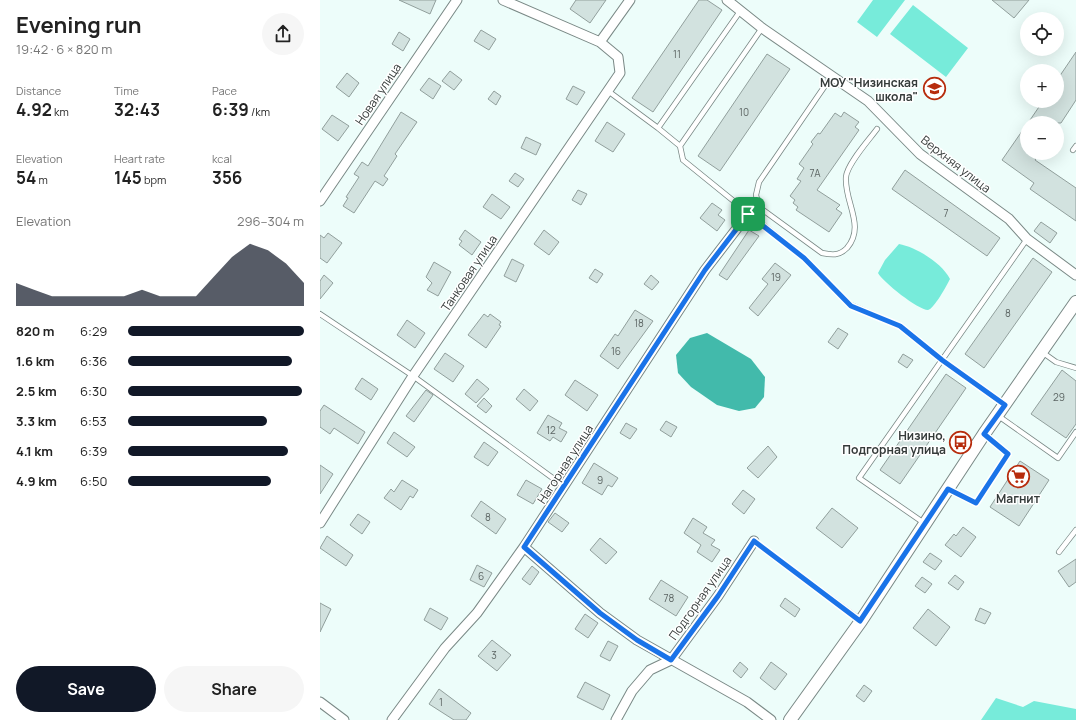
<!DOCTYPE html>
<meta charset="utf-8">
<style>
:root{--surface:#fff;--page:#f6f6f6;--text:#222;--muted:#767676;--accent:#111827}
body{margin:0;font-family:Manrope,sans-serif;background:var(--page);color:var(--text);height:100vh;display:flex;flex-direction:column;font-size:15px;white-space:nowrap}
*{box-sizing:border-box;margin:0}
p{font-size:13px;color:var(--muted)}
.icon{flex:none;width:22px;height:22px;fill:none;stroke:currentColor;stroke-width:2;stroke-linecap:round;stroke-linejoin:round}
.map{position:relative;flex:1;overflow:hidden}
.panel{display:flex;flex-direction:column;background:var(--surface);width:320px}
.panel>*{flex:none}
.controls{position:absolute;left:700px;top:12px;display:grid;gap:8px}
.controls a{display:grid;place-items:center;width:44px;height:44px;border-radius:50%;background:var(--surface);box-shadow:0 4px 16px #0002;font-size:20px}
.pin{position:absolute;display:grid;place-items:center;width:34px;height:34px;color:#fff;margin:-17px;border-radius:8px;box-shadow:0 2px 6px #0006}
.round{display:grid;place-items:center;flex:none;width:42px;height:42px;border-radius:21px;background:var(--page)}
.summary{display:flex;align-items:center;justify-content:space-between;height:68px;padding:0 16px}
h1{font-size:22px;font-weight:700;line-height:30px}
.figures{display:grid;grid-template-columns:repeat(3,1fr);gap:6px;height:68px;padding:4px 16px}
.figures div{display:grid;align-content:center}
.figures b{font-size:17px;font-weight:700}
.figures small{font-size:11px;font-weight:400}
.figures p{font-size:11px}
.chart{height:112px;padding:8px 16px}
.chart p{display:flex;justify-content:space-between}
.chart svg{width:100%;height:72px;margin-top:4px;fill:var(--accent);opacity:.7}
.button{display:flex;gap:8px;margin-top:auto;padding:8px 16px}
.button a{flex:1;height:46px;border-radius:24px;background:var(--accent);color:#fff;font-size:16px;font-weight:700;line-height:46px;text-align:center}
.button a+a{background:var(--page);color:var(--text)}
ul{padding:0 16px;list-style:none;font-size:13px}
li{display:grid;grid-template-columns:64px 48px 1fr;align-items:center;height:30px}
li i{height:10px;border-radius:5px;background:var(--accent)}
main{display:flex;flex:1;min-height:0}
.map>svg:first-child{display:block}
.green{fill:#77ebda}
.water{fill:#42baab}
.building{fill:#d2e2df;stroke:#919f9c}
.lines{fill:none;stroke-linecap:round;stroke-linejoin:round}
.service-casing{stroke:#7a8986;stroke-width:6}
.minor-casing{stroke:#7a8986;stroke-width:11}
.tertiary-casing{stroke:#7a8986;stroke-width:14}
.service{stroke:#fff;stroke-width:4.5}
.minor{stroke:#fff;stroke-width:9}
.tertiary{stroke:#fff;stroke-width:12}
.route-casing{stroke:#fff;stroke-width:8}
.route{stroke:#1a73e8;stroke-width:5}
.labels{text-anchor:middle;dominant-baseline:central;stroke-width:3;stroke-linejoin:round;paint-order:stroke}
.number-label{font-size:10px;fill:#5c6563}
.poi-label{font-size:12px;font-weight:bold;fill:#353b3a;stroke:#fff;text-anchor:end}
.street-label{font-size:12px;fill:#353b3a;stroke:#fff}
</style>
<main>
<section class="panel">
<div class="summary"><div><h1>Evening run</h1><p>19:42 · 6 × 820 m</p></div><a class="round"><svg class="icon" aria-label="share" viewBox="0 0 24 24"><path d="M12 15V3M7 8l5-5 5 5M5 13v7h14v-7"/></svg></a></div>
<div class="figures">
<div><p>Distance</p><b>4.92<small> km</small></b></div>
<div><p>Time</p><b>32:43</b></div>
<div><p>Pace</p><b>6:39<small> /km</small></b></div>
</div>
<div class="figures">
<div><p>Elevation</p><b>54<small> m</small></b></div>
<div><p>Heart rate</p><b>145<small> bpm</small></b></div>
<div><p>kcal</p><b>356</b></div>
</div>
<div class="chart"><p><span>Elevation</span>296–304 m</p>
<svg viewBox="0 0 160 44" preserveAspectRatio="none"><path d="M0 44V30L10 34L20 38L30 38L40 38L50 38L60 38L70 34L80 38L90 38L100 38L110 26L120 14L130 6L140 10L150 18L160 30V44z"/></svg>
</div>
<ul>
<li><b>820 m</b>6:29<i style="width:100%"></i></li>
<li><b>1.6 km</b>6:36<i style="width:93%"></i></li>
<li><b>2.5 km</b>6:30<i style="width:99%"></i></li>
<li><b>3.3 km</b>6:53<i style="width:79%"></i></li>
<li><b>4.1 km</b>6:39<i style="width:91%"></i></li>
<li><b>4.9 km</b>6:50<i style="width:81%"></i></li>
</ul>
<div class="button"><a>Save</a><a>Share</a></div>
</section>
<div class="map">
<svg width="756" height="720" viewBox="0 0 756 720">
<rect width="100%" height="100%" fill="#edfdfa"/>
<path class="green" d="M553,0H585L557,37L537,22Z
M593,5L648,48L626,77L570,34Z
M579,244C596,247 622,263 630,279C627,285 614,309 608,310C598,310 563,282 558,273L565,260Z
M676,698L703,707L714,701L756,709V720H661Z"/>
<path class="water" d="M387,333L431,359L445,377L444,397L435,408L419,411L397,405L371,387L358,373L356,355L370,338Z"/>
<path class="building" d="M79,0H116L110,14Z
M256,0H286L270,23L250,9Z
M379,0H387L402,10L333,112L312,98Z
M672,0H709L694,18Z
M161,30L176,39L169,50L154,41Z
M79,32L90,39L83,51L72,44Z
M756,52V100L741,123H708L723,101H737V80Z
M447,54L470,69L400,171L378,156Z
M130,71L142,80L134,90L122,81Z
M27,73L39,83L29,97L16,87Z
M109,78L121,86L113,99L100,90Z
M253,86L265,92L257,105L246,99Z
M174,91L181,96L176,105L168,99Z
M81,112L97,122L75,154L77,156L64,176L68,179L63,186L55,181L34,213L23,206L28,198L26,197L39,177L34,174L42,162L48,166Z
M524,112L539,122L535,127L539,130L497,190L520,205L516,209L522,213L509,232L476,210L478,207L473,203L475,200L470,196L481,181L477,179L484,168L479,164L493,144L491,142L498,133L500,134L515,113L521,117Z
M12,115L29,126L18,141L2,129Z
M287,122L305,134L293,152L275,141Z
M707,124V153H720L715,160L756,188V221L710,189L714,183L682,160Z
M206,137L221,144L216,155L201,148Z
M585,170L680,238L667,256L572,189Z
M195,173L204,179L198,187L189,181Z
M258,190L267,194L261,205L252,200Z
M172,194L190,207L181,219L163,207Z
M392,203L402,210L398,215L405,220L397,231L380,218Z
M721,222L737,233L730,243L714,231Z
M145,230L161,242L152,255L139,245L142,241L139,239Z
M224,230L239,242L229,255L214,244Z
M429,230L439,236L407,280L399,275Z
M8,233L22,243L7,263L0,258V235L4,238Z
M713,258L732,272L664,368L645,354Z
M192,259L204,265L196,282L184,276Z
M114,262L131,272L118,296L107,290L112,283L106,277Z
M455,263L471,275L438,316L429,308L448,284L442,279Z
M275,269L283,274L277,283L269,278Z
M4,275L13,283L0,299V281Z
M331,275L339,282L332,290L324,284Z
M315,310L333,321L298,369L280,356L295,334L298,336Z
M164,314L168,317L170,314L181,322L179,325L181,326L166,348L148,335Z
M87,320L105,333L95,348L77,335Z
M518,328L528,334L518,349L508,342Z
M125,353L144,366L133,382L114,369Z
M583,354L593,360L587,368L578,362Z
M742,370L756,381V424L746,438L711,414Z
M626,374L646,388L580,484L560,470Z
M42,378L58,389L51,400L35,389Z
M157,379L169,389L156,403L145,394Z
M255,380L278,395L267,411L245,395Z
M204,389L218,401L210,411L196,399Z
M106,390L113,395L94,422L86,416Z
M164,398L172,406L166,413L157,406Z
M4,405L45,432L38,444L14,428L10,434L0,427V411Z
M228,415L242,423L239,428L247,432L241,442L233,437L230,441L217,433Z
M346,421L357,427L351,437L340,430Z
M306,423L317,429L310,439L300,433Z
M74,432L95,447L87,457L67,443Z
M164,442L178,452L168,466L154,457Z
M448,446L457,457L438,478L427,468Z
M700,461L729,480L699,526L670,507Z
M274,463L298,478L292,487L288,485L282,495L262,483Z
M0,465L13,474L0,494Z
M82,480L98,490L93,498L90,496L81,510L64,498L71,489L74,492Z
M206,480L222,489L213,504L197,495Z
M423,490L435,499L424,514L412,504Z
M161,501L186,519L176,534L151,516Z
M512,508L538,528L522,548L496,528Z
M235,513L249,523L242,532L228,522Z
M38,514L50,522L42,534L30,525Z
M373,518L387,527L383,533L395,540L391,545L400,550L392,562L377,552L381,545L364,533Z
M643,527L656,537L641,557L625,545L634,534L636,536Z
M7,536L33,555L26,566L0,548Z
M280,538L297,552L286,564L270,550Z
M610,553L622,561L615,570L603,562Z
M756,559V582L749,587L738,571Z
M157,565L172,573L164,587L150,580Z
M212,566L219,572L210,585L202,579Z
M635,575L644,582L638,590L628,583Z
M602,577L612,584L605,593L595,586Z
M341,580L368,597L356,616L329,599Z
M465,598L480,609L475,617L460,606Z
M0,603L11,609L0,632Z
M110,608L128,618L121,630L104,620Z
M660,608L671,613L665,624L655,620Z
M608,609L630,627L616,646L593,628Z
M265,614L278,623L268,638L255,629Z
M172,640L191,655L177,671L158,656Z
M288,641L298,646L290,661L280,656Z
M420,662L428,669L421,678L413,671Z
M451,662L467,674L455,690L440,678Z
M265,682L290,695L283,710L257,697Z
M544,685L552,691L544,702L536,696Z
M119,689L151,713L146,720H134L109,704Z"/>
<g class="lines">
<defs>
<path id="service" d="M442,28L360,146L363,160L484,258L531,305L580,326L621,359L684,404
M511,77L439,182L436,195L439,207L502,253C512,255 519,256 527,248C546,226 524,202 526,177C527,164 549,140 557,129
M288,91L338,128
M360,146L338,128L421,10
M753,150L756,146
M0,314L93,376L245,487
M722,352L736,362L756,368
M677,415L738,458L756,432
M629,490L656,503L688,454L665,435
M604,523L539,478L707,239
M434,541L540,620
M739,552L756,530"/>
<path id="minor" d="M407,0L442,28L548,101L600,154L689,219L707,239L756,275
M280,42L310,0
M0,201L137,0
M0,523L93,376L300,73L298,57L280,42L183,0
M204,547L280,613L317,640L427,702L451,720
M0,702L24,720
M72,720L125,648L157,613L204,547L385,270L428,214
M296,720L312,691L330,670L351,660L398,596L434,541"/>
<path id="tertiary" d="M470,720L541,621L664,434L756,302"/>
</defs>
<use href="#service" class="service-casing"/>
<use href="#minor" class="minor-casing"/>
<use href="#tertiary" class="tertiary-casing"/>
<use href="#service" class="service"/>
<use href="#minor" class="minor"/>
<use href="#tertiary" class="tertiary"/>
</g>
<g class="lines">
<defs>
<path id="route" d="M428,214L484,258L531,306L580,326L622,360L685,405L664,434L688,454L656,503L628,489L540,621L434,541L398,596L351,660L317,640L280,613L204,547L385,270Z"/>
</defs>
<use href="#route" class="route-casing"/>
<use href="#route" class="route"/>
</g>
<defs>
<symbol id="school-ring" viewBox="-11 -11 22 22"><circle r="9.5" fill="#fff" stroke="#b72c0d" stroke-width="1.5"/><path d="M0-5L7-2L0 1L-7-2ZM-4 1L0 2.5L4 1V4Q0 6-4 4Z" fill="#b72c0d"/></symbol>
<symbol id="bus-ring" viewBox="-11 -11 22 22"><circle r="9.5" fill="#fff" stroke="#b72c0d" stroke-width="1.5"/><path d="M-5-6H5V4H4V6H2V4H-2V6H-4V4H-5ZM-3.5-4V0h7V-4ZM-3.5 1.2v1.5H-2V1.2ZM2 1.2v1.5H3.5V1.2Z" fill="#b72c0d"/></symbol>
<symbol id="supermarket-ring" viewBox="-11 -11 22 22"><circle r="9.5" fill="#fff" stroke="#b72c0d" stroke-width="1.5"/><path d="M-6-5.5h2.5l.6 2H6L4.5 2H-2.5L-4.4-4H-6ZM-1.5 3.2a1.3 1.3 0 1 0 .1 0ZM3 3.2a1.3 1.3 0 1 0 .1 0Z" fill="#b72c0d"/></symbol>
</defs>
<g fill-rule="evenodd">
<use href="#school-ring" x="602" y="76" width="25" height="25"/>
<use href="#bus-ring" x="628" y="430" width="25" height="25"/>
<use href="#supermarket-ring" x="686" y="464" width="25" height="25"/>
</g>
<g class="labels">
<g class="number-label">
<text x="357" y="54">11</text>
<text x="424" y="112">10</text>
<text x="495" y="173">7А</text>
<text x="626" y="213">7</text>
<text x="456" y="277">19</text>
<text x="688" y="313">8</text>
<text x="319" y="323">18</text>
<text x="296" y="351">16</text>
<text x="739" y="397">29</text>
<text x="231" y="430">12</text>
<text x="280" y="480">9</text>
<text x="168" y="517">8</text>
<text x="161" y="576">6</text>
<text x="349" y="598">78</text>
<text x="174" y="655">3</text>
<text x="121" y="702">1</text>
</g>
<g class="poi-label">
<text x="598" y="82">МОУ "Низинская<tspan x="598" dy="14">школа"</tspan></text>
<text x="626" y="435">Низино,<tspan x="626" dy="14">Подгорная улица</tspan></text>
<text x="698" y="498" text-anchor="middle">Магнит</text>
</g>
<g class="street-label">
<text transform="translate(58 94) rotate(-56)">Новая улица</text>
<text transform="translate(636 164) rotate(38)">Верхняя улица</text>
<text transform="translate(149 273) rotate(-56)">Танковая улица</text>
<text transform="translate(245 464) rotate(-57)">Нагорная улица</text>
<text transform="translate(380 598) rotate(-55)">Подгорная улица</text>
</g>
</g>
</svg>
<div class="controls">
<a><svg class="icon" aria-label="locate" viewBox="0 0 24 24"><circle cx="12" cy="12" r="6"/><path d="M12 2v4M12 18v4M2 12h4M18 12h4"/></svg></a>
<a>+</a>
<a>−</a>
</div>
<div class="pin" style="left:428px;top:214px;background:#1e9e55"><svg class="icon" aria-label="arrive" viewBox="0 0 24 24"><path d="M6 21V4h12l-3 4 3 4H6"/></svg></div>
</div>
</main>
